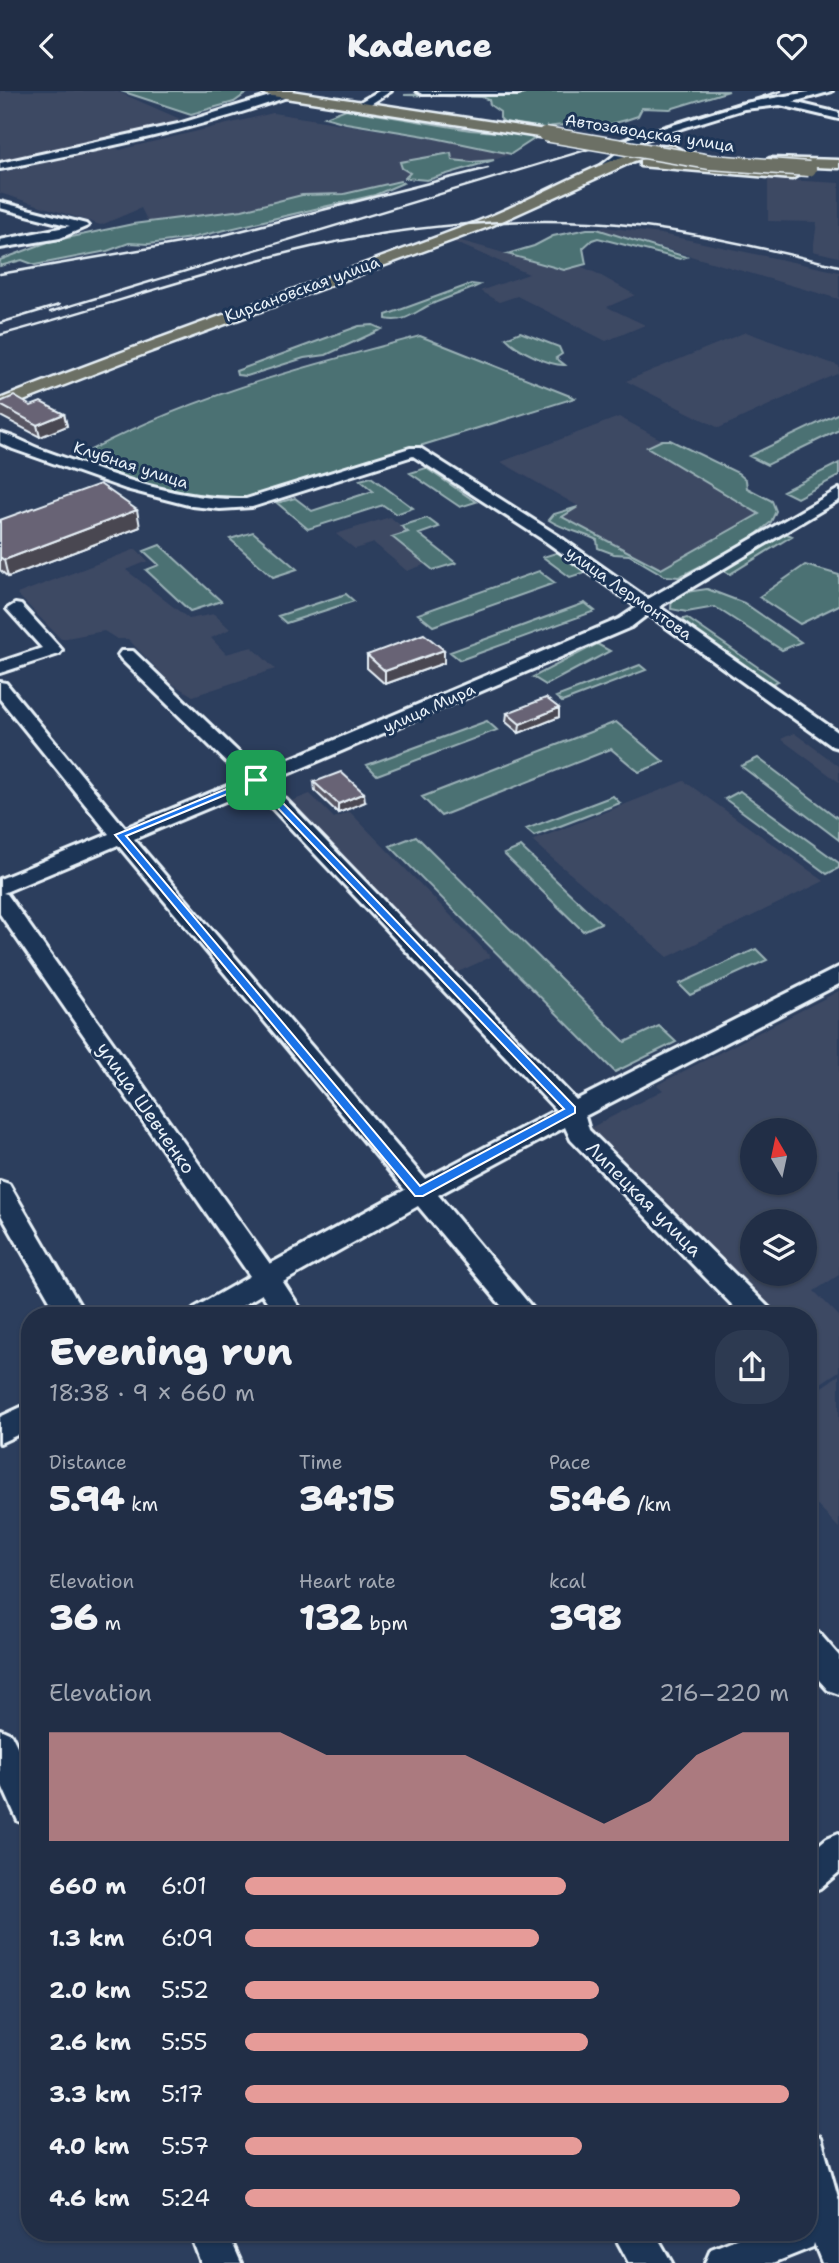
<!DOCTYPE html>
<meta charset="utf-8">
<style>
:root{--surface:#212e46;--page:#2d3a51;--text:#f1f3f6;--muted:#a2a8b3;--line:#3e4a5f;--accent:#e69b98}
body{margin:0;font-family:"Shantell Sans",sans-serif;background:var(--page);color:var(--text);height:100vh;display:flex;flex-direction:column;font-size:26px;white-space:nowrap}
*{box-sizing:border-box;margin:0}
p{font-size:23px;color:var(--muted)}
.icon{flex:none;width:38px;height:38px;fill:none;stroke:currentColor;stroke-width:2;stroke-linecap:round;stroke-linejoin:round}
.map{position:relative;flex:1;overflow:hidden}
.sheet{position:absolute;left:21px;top:1216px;width:796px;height:934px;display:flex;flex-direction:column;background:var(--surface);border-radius:28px;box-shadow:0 2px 5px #0004,0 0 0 2px var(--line)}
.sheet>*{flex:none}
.needle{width:46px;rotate:351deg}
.tools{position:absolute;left:740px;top:1027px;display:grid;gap:14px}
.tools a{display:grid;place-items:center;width:77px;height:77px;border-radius:50%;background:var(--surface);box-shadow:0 2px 5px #0004,0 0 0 2px var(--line);font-size:35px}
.pin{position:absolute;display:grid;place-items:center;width:60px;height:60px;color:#fff;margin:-30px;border-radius:14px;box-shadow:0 4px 10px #0006}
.round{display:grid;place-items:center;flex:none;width:74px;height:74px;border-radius:28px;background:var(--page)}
.head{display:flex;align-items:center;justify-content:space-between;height:119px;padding:0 28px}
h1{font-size:38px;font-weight:800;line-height:52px}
.figures{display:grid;grid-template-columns:repeat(3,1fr);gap:10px;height:119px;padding:7px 28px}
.figures div{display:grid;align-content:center}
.figures b{font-size:35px;font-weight:800}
.figures small{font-size:19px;font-weight:400}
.figures p{font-size:19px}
.chart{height:196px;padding:14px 28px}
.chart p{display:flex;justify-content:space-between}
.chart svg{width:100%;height:126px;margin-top:7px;fill:var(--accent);opacity:.7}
ul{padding:0 28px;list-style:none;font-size:23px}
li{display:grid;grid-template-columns:112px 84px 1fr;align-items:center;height:52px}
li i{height:18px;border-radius:9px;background:var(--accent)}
header{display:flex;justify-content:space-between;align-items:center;height:91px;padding:0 28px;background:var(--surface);font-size:32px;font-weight:800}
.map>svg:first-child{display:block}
.built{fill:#3e4964;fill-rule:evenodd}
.green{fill:#4c7173;stroke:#9ab1b6;stroke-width:2}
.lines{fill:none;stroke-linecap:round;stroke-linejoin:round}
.minor-casing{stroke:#e8f1f8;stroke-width:6}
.major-casing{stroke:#e8f1f8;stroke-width:5}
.minor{fill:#1d3557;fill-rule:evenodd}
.major{fill:#6c7065;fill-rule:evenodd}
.rail{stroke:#e8f1f8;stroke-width:2.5}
.major-bridge-casing{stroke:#e8f1f8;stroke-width:17;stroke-linecap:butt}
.major-bridge{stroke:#6c7065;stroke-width:14}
.wall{fill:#595664;stroke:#e8f1f8;stroke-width:2}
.shaded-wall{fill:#494651;stroke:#e8f1f8;stroke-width:2}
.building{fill:#686474;stroke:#e8f1f8;stroke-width:2}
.route{fill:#1a73e8;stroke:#fff;stroke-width:2;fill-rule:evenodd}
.labels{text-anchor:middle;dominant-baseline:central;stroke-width:6;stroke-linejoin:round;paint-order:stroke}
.far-street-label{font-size:16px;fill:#e8f1f8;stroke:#1d3557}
.street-label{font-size:19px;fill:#e8f1f8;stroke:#1d3557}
</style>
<header><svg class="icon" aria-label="back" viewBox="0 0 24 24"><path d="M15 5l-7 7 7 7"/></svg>Kadence<svg class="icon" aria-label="heart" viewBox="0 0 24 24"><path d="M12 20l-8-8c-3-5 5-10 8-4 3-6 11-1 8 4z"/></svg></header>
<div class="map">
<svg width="839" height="2172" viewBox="0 0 839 2172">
<rect width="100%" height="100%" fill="#2c3e5d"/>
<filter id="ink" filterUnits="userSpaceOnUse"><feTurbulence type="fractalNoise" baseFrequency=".0143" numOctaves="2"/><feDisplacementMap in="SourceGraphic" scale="14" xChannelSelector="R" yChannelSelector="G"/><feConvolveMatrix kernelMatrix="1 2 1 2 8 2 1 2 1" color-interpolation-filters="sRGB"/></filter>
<g filter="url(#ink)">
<path class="built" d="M0,0H116L180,28L173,31L176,33L0,71Z
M273,22L474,54L511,63L494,69L472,71L452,69L451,62L417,67L411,82L400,90L344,103L302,104L242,119L148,131L141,117L101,134L0,102V82L114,56L120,59L131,56Z
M768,88L839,92V166L813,160L817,131L768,130Z
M604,136L661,143L839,181V208L597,138Z
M458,149L564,179L580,175L596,182L635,204L607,216L645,234L606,250L517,205L499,211L480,200L529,183L454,151Z
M746,241L839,275V282L719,337L626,290Z
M619,326L662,349L648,356L760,423L661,478L561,426L578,415L501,371Z
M390,426L409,441L393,447L426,473L407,480L374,452L355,458L336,443Z
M136,458L148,470L126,479L189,528L214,523L230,538L211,547L226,563L252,556L275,578L193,605L171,592L128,548H117L104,540L61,548L17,503Z
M794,642L839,675V691L781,648Z
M684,690L824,790L668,866L532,750Z
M310,703L334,727L350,721L491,866L451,884L284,713Z
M839,900V1184L814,1200L839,1225V1280L809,1300L808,1225H760L579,1043L663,999L657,994ZM752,1040H805V1092H752ZM752,1130H805V1183H752Z
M839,1284V1437L808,1405L809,1305Z"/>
<path class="green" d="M121,0H242L248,1L234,11L191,23Z
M554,0H729L670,18L642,17L638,25C622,31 606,35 588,36C571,36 560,32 545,37L504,31L500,27V21L490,14L489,9L482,6L404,4Z
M346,18L470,39L525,43L534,48L511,63L425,45L346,32L325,26Z
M451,62L452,69L472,71L494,69L427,89L405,87L410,82L402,77L400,71Z
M400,90L403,92L375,104L191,147L149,153L129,152L107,160L35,174L22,169L0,175V169L48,151L133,133L242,119L302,104L344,103Z
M587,138H597L686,166L680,168L598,147L592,149L583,157L586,173L564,179L507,163L534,155L553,145Z
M471,193L479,194C465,201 448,206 432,213C417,219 405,233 386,228V224Z
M373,234L382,238L326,264L304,267L247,285L237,284L236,280L359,235Z
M520,241L559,256L562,263L556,267L565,274C550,275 517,259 506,247Z
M420,245L575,307L258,405L230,409H190L72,369C180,308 302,276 420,245Z
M839,322V339L767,374L749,365Z
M662,349H670L738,382L746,389L747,397L772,410L776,420L771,431L746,452L679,486L665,485L629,464L614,463L598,457L597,449C581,441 564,439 549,429L554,423L578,416L562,426L661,478L759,423L647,356Z
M839,372V385L797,407L783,400Z
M426,377L476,411L460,416L410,382Z
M371,386L413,417L396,423L383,414L308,438L277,412L295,407L312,420L373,400L360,389Z
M427,427L439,436L419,443L456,472L433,479L392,446L408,441L401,435Z
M253,441L297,478L273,486L230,448Z
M782,441L792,445L730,483L720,478Z
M160,454L221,510L190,520L146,479L159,474L144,460Z
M562,460L589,480L570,486L543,466Z
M805,474L839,484V514L800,533L759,506Z
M539,480L555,492L433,535L418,523Z
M707,498L744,512L801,551L782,559L715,516L687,521L671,518L672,503Z
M346,503L354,510L286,532L278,525Z
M585,512L595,520L460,569L450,561Z
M687,527L778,590L771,593L680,529Z
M597,553L610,560L546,594L533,586Z
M640,574L646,579L562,611L556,606Z
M487,630L497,639L377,684L367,674Z
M616,631L664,671L639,681L611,658L441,725L422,706Z
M758,667L839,728V749L741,675Z
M740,700L839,772V777L827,783L725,708Z
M613,705L620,712L534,745L526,738Z
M416,745L625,951L659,935L676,951L615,981L390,755Z
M521,756L601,832L583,840L504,763Z
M756,858L767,869L690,904L679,893Z"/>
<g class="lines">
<defs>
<path id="minor" d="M286,0L290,1V5C195,39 98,58 0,78V72L178,33Z
M379,0H391L366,16H358V12Z
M417,0H524L519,3H422Z
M814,0H832L793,11L839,22V28L780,14L744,18L637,51L629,63L606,80L597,78L621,59L629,47L739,13Z
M0,111L86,133L88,135L60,147L0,157V149L70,135L0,117Z
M0,342C14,345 27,353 40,358C108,382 173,410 246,408L410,357H420L557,444L648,508L839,398V409L659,516L839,642V657L832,655L648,523L631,536L269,691L576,1009L839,876V893L585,1025L589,1039L769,1217L773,1225H743L571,1049L565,1036L438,1104L539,1225H510L418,1115L283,1191L305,1225H277L262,1203L225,1225H190L194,1217L250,1185L0,823V788L109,743L0,608V591L6,592L125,737L244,688L121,568L118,564L121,560H133L259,681L619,528L637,516L545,450L413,365L252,416L220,418L192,415L126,398L13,358L0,352ZM254,698L556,1019L425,1088L134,748ZM118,754L405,1099L270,1173L7,803L3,802Z
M15,513L21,514L62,559L59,563L0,582V571L42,557L7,518Z
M0,1090L9,1093L86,1225H59L0,1122Z
M30,1312V1338L0,1352V1326Z
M808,1538L819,1542L839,1565V1603L828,1599L808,1577Z
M0,1638L11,1643L30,1681V1734L18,1730L0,1690Z
M839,1742V1781L820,1797L808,1802V1763L827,1747Z
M808,2040L821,2046L839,2110V2172H822L814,2152L813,2156L773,2172H705L711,2158L751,2142H808Z
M190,2142H228L241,2172H201Z
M613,2142H655L672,2172H629Z"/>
<path id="major" d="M260,0H291L545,39L552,43L545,47L266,4Z
M660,54L674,55L681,59L674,63L661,62L634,70L491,135L147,262L0,319V308C158,245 320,191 479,130C540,106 596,70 660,54Z
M770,67L839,69V77L765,74L763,71Z
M645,68L792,80L799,84L792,88L640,75V69Z"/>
</defs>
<use href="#minor" class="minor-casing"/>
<use href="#major" class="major-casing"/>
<use href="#minor" class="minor"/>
<use href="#major" class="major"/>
<path class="rail" d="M0,183L220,145L488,77
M50,221L781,0
M0,232L59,214
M0,244C104,216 206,180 311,156C402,136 496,127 589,131C674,135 757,156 839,175"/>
<defs>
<path id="major-bridge" d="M545,43L710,71L809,78"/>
</defs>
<use href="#major-bridge" class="major-bridge-casing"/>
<use href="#major-bridge" class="major-bridge"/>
</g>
<path class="wall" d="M0,311L31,315L64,323L67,335L40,346L0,325Z
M0,429L140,436L8,486L0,479Z
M444,559V572L385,593L367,577V564Z
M559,617V626L519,642L506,631L507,622Z
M314,691L365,711L338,722L315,700Z"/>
<path class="shaded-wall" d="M64,323L67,335L40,346L37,334Z
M137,419L140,436L8,486L4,469Z
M444,559V572L385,593V580Z
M559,617V626L519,642L520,633Z
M364,702L365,711L338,722V713Z"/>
<path class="building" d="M14,305L31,315L41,311L64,323L37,334L0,314V311Z
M100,393L137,419L4,469L0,466V429Z
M424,543L444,559L385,580L367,564Z
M546,607L559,617L520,633L507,622Z
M341,681L364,702L338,713L314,691Z"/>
</g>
<path class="route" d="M253,687H259L575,1016V1022L423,1105H415L115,744ZM254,692L564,1018L420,1095L126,745Z"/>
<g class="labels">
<g class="far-street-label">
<text transform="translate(650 42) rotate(9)">Автозаводская улица</text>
<text transform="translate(302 198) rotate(-20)">Кирсановская улица</text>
<text transform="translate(131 374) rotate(18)">Клубная улица</text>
<text transform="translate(629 502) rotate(35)">улица Лермонтова</text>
<text transform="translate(429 617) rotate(-24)">улица Мира</text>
</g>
<g class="street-label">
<text transform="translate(146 1017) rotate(55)">улица Шевченко</text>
<text transform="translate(644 1108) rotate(45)">Липецкая улица</text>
</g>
</g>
</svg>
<div class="tools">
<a><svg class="needle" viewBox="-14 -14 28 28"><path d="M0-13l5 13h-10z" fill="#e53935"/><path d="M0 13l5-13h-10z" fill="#a2a8b3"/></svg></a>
<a><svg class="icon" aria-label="layers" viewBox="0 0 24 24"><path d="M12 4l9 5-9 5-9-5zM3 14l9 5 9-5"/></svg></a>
</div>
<div class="pin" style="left:256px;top:689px;background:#1e9e55"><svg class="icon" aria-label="arrive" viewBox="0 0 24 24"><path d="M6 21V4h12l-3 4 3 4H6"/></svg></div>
<section class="sheet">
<div class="head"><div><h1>Evening run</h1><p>18:38 · 9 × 660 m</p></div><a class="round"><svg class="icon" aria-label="share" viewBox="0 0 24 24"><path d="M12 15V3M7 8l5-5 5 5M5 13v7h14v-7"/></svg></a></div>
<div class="figures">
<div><p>Distance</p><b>5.94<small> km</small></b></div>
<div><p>Time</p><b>34:15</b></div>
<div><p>Pace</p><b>5:46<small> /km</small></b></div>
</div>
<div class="figures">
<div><p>Elevation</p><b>36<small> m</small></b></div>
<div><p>Heart rate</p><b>132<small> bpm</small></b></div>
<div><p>kcal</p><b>398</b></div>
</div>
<div class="chart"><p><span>Elevation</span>216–220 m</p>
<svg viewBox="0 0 160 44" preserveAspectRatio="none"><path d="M0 44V6L10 6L20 6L30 6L40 6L50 6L60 14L70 14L80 14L90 14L100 22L110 30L120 38L130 30L140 14L150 6L160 6V44z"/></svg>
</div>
<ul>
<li><b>660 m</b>6:01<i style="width:59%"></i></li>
<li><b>1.3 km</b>6:09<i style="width:54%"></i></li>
<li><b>2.0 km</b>5:52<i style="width:65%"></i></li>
<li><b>2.6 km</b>5:55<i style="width:63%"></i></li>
<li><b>3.3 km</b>5:17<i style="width:100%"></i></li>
<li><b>4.0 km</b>5:57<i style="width:62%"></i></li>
<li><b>4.6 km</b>5:24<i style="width:91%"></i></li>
</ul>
</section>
</div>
